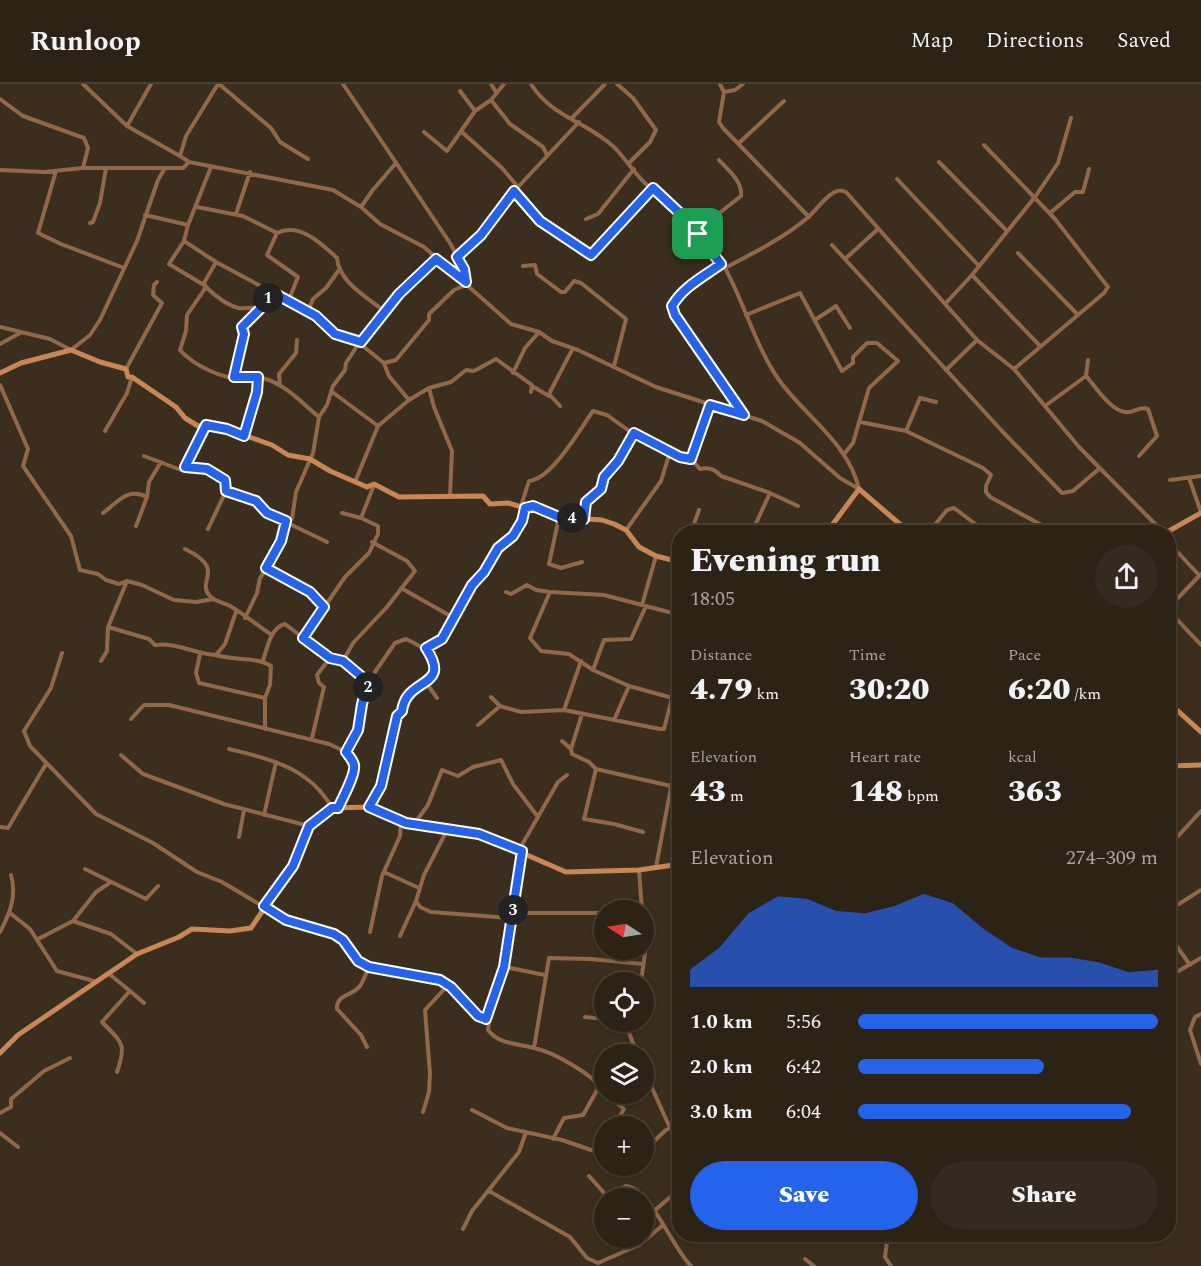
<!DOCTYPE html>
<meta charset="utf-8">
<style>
:root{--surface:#2c2216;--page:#342a1f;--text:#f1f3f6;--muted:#a6a4a1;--line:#483f35;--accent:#2563eb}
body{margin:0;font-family:Spectral,serif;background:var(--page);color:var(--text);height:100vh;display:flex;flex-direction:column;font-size:22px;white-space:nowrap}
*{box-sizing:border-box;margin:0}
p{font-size:20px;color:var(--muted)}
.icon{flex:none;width:33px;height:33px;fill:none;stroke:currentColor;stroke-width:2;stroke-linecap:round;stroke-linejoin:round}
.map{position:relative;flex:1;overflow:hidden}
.sheet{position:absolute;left:672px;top:441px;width:504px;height:717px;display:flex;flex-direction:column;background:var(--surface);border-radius:24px;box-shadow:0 3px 9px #0003,0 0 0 2px var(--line)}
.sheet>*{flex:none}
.needle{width:39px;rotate:282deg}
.controls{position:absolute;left:594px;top:816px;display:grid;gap:12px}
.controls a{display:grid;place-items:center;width:60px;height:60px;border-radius:50%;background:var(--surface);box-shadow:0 3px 9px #0003,0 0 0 2px var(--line);font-size:30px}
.pin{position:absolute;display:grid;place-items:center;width:51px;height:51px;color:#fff;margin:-26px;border-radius:12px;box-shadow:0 3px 9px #0006}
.km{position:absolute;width:30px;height:30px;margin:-15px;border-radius:50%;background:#222;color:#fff;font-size:16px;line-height:30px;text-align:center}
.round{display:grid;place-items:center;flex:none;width:63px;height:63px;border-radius:32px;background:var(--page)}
.overview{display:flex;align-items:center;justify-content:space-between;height:102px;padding:0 18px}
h1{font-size:33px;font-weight:800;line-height:45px}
.stats{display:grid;grid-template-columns:repeat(3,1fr);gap:9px;height:102px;padding:6px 18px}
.stats div{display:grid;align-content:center}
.stats b{font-size:30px;font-weight:800}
.stats small{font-size:16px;font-weight:400}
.stats p{font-size:16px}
.chart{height:168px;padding:12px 18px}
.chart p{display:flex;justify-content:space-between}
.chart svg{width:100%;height:108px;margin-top:6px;fill:var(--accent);opacity:.7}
.cta{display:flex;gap:12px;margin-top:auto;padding:12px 18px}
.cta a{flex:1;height:69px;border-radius:36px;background:var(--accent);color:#fff;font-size:24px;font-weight:800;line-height:69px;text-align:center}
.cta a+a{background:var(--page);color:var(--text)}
ul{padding:0 18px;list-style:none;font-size:20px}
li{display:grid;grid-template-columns:96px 72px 1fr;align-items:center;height:45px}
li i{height:15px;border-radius:8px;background:var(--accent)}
header{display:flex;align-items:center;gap:36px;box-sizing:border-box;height:84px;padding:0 30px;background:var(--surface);border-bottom:2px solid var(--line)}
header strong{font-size:28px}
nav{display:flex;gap:33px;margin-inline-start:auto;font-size:21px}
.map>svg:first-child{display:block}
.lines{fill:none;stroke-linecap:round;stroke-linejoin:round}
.street{stroke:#92684b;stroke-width:4}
.secondary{stroke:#c98656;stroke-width:5}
.route-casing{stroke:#fff;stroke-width:12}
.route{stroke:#2563eb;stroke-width:8}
</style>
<header>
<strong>Runloop</strong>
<nav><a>Map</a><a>Directions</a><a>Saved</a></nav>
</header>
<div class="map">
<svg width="1201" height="1182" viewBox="0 0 1201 1182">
<rect width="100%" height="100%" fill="#3b2e1e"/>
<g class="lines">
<path class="street" d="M83,0L127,42L180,72
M219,0L271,44L280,58L308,75
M343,0L450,159L464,185L468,200
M491,0L496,8
M531,0C551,33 590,39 616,65C626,76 635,90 646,100C675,126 706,151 726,186C745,221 756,263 779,296C805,332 849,360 859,405
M617,0L633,14L656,46L650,58L629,79
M720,0L724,8L719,38L723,44L809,133
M460,7L475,27
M724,8L735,6L743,0
M0,15L23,32L84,54L88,64L83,84
M491,16L510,40L543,63L547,71
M571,35L605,0
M127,42L151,0
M424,48L447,67L475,27L491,16L504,0
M462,48L502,84L518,103
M738,60L784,17
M984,61L1055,135L1108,203L1104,209L1014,285
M189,78L180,72L186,52L218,0
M939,78L1006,146
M211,83L188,141L184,157L216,178L316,232L335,250L358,257
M0,86L44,88L83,84H183L189,78L333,106L361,123L380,140L424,163L511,240L539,248L552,257L578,266L656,303L762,337L800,359L840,394L859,405
M56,87L38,149L61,160L124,184
M897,95L979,182
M515,107L540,137L591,171L653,104
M197,123L243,132L277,149
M361,123L372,107L396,79
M1050,129L1075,108H1083L1089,85
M236,130L250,88
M145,131L188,141
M586,135L598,130L634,85
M90,139L93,138L100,119L106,84
M698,150L708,138L741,112C743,98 728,86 719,76
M184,157L169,180L204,201
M832,161L1002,347L1062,409L1073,407L1100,384
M1018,169L1077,230
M457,173L481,151L518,103L579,38
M845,175L878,145
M216,178L204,199L206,203L187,231L186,247L180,266C194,282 223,295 243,295C252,295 258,292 266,295C287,302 302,319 319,333
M721,180C703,193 683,203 672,222L675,231L743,330
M523,182L535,181L537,190L561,208H565L574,197L581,199L626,235L614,282
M725,184C750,171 785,153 806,135C815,128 822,116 833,109C838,106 841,106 846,108L977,256L1014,285L1079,363L1163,448
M972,191L1040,262
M206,203C214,211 228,222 239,224C246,225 251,222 259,225L272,208
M288,218L298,193L267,171L277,149C300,138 322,160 337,174C339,199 368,213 385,228
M945,220L972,191L1035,113L1058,79L1071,34
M308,228L313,215L326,204L339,186
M746,231L800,209L842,287L853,279V273L867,259H877L898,277L869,304L853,359L844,370
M815,236L836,222L850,244
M0,243L50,255L71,266L90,251L100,236L137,157L158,96L165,84
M359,259L384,279
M0,260L20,249
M126,285L162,219L153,211L154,201L157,198
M946,286L977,256
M513,289L525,264L539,248
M1086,292C1096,303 1110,326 1125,328C1134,330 1139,321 1148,325L1157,352L1139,372
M234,293L244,250L242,243L259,225
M0,301L28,365L23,382L71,452L80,486L98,490L106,496L119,500L127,497L142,501L174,516L196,518L214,515
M280,301L279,290L296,269L297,256
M532,302L549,312
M429,304L434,323L452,367L450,412
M331,307L378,342
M409,316L389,292L384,279L396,276L429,236V230L454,206L468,200
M560,322L549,310L573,264
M1045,322L1086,292L1088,276
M860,338L906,347L983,384L991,391L986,402V408L990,413L1047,444L1060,448
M105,347L127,309L132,293
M906,347L920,314L936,318
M244,351L257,308L258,293
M144,372L181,386C194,377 213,388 225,396L226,407
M691,375L710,322
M185,383L206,341
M1189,394L1201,428
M1170,396L1201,392
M355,398L378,342L409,316L429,304L451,298L466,286L474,287L496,275L532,301L531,308
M521,422L529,397C552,395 580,345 593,327L607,331L632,349L680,373L691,375L700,385C709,383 715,385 721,392L770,409L798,422
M103,429C118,418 127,403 147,413
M559,433L549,480L561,484L582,478
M361,434L374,401
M584,435L583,425L586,418L601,405L604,393L618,377L622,366L634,349
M136,442L147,413L149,398L161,378
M208,445L226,407L256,417L267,429L327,458
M626,446L661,397L670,368
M691,448L699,426
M752,448L770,409
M929,448L947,426L954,424L986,448
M1169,459L1199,491
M185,465C228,486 195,496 210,512C215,518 223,518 230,522C244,530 258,542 272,551
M266,484L310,508L324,523
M1201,490L1176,516L1170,528L1201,561
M401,504L454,534
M506,508L511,510L527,501L536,506L550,508L604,511L680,531
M550,508L530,554L541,567L569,570L593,586L629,602L680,616
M642,521L656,472
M245,534L257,509L260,494L270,480L281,457L286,437L292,435L296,408L313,369L319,333L327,321L333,302L345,286L346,279L359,259L358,257L361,258L400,210L436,175
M108,543L149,555L155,561C176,558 195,570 216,571L225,560L236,528
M303,554L345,493L369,469L378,450V442L361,434L342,429
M426,564L442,555L472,501L484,488L498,464L513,452L522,437L525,424
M62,569L51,604L24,647L30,662L96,730L153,759L197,788L222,798L286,836L334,850L343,856L352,870L363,881L440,896L451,903L478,931L486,935
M200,570L196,589L199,599L265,614
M216,571C234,577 255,572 271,582L270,601L265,614V645
M101,577L107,567L108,543L127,497
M263,577C267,564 271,543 285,540L330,574L343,577L368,598
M343,577L353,559L387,523L415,487L407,477L372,458
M676,582L680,569
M593,586L604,556L631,555L646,522
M425,597L437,614
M491,613L500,622L521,628L564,626L660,645H664L672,614
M671,624L680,626
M564,626L581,577
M582,630L571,665L572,670L589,678L596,685L671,702
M131,635L144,621H169L329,660L346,668L354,680L351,693L338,724
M614,636L629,602
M478,641L500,622
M312,654L324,603L319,599L317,591L330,574
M562,657L571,665
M229,665C270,675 310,684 332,724
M346,668L358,646L361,620L368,598L395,559L406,555C417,560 449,576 433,593C431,595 427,596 424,597C413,604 404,615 402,627L397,632L381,702L370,723
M121,671L143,690L224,720L309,742
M596,685L584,735L614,740L643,748
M264,731L276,678
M414,740L428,721L442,686L458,692L473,683L501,676L513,700L538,733
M0,743L8,744L46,680
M239,753L244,726
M1168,763L1201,727
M519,766L558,698L567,691
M522,767L504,883L486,935L489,938L488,946C498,960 519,960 534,964C554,968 593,991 604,1007
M656,783L680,655
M85,785L146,815L158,802
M639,786L642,826
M384,788L419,804
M111,798L96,808L73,837L111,850L137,870
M416,817L420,823L431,828L511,834
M1168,827L1201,806
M10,829L30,845L57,887L94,897
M512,829H604
M0,848C10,829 17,812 11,791
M370,848L382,792L400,752L401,737
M1168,850L1190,881
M400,852L416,817L424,791L445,750V745
M38,855L73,837
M505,883L545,891
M108,889L130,907L102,938C122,959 127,959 117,988
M1168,893L1201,874
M641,898L645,869L644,836
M130,907L144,919
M1201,930L1195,933L1190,946L1201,980
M585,933L604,935
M625,938L637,970
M367,963L361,951L337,925C336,910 353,912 360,902C364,896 366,889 369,883
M534,964L549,874L590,875L643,880
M644,986L670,1044
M606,1010L624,1025L614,1042
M472,1026L507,1044L562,1056L594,1067L604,1060
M423,1028L429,1008L430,990L425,926L448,901
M0,1029L11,1023V1015L44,987L70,974
M0,1049L18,1063
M553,1055L564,1034L583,1031L600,1001
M652,1059L666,1046L680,1039
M589,1092L605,1110L610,1111L626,1102C650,1104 673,1165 691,1182
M489,1107L570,1153L587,1174L598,1179L639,1161L663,1141
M655,1126L680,1105
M463,1145L472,1127L519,1068L526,1048
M888,1150L885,1173L891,1182
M805,1175L814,1182"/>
<path class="secondary" d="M0,289L21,279L71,266L100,278L126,285L128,293H132L176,323L185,334L198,342L206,341L227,345L272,361L288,371L310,375L330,387L367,403L374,400L399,413L483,412L490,420L508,419L525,424L533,422L559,433L602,436L614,440L626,446L639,463L656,472L680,478
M827,448L859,405L909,448
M1167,448L1201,429
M1168,450L1171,454L1168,459
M1168,618L1201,648
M1168,682L1201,681
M0,969L18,951L137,870L179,853L192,845L230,847L251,844L293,782L309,742L332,724L369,723L406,739L479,750L566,788L639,786L680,780"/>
</g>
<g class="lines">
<defs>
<path id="route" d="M653,104L685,134L721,180C703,193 683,203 672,222L675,231L744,331L710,321L691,375L680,373L634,349L618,377L604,393L601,405L586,418L584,435L559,433L533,422L525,424L522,437L513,452L498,464L484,488L472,501L442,555L426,564C453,605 406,592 402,627L397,632L381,702L369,723L406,739L479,750L522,767L504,883L486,935L478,932L451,903L440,896L369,883L358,877L343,856L334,850L286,836L264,822L293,782L309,742L332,724H338C342,715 356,690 354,681C353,676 349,672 346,668L358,646L362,620L368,598L343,577L330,574L303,554L324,523L310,508L266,484L281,457L286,437L267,429L256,417L226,407L225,396L207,385L185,383L206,341L227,345L244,352L257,308L258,293H234L244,250L242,243L263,222L272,208L316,232L335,250L361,258L399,210L436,175L466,198L464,185L457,173L481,151L514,107L540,137L591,171Z"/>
</defs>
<use href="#route" class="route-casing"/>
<use href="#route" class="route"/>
</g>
</svg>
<div class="controls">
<a><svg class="needle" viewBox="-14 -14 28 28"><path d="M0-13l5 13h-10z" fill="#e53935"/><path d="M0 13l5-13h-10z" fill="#a6a4a1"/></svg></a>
<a><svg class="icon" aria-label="locate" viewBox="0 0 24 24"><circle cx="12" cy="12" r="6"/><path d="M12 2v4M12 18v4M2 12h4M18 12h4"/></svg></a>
<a><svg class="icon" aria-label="layers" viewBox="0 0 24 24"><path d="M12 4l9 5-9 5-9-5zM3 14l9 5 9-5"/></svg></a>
<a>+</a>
<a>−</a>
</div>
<div class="pin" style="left:698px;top:150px;background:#1e9e55"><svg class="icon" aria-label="arrive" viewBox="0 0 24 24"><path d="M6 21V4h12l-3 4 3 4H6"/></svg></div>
<b class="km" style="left:268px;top:214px">1</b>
<b class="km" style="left:368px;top:603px">2</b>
<b class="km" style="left:513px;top:826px">3</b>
<b class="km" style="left:572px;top:434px">4</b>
<section class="sheet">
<div class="overview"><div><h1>Evening run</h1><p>18:05</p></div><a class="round"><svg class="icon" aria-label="share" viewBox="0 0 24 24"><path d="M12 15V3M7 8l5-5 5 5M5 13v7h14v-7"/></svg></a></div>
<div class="stats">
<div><p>Distance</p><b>4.79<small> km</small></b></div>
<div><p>Time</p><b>30:20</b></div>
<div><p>Pace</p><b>6:20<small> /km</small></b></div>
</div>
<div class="stats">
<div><p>Elevation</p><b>43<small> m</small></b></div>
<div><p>Heart rate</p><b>148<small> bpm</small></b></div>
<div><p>kcal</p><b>363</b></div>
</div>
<div class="chart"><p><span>Elevation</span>274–309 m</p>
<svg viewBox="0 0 160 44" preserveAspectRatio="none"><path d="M0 44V37L10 28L20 14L30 7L40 8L50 13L60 14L70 11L80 6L90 10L100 20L110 28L120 32L130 32L140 34L150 38L160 37V44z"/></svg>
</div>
<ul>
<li><b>1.0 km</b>5:56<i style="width:100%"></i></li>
<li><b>2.0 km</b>6:42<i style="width:62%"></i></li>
<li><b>3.0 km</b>6:04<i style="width:91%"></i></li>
</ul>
<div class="cta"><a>Save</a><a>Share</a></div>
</section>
</div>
